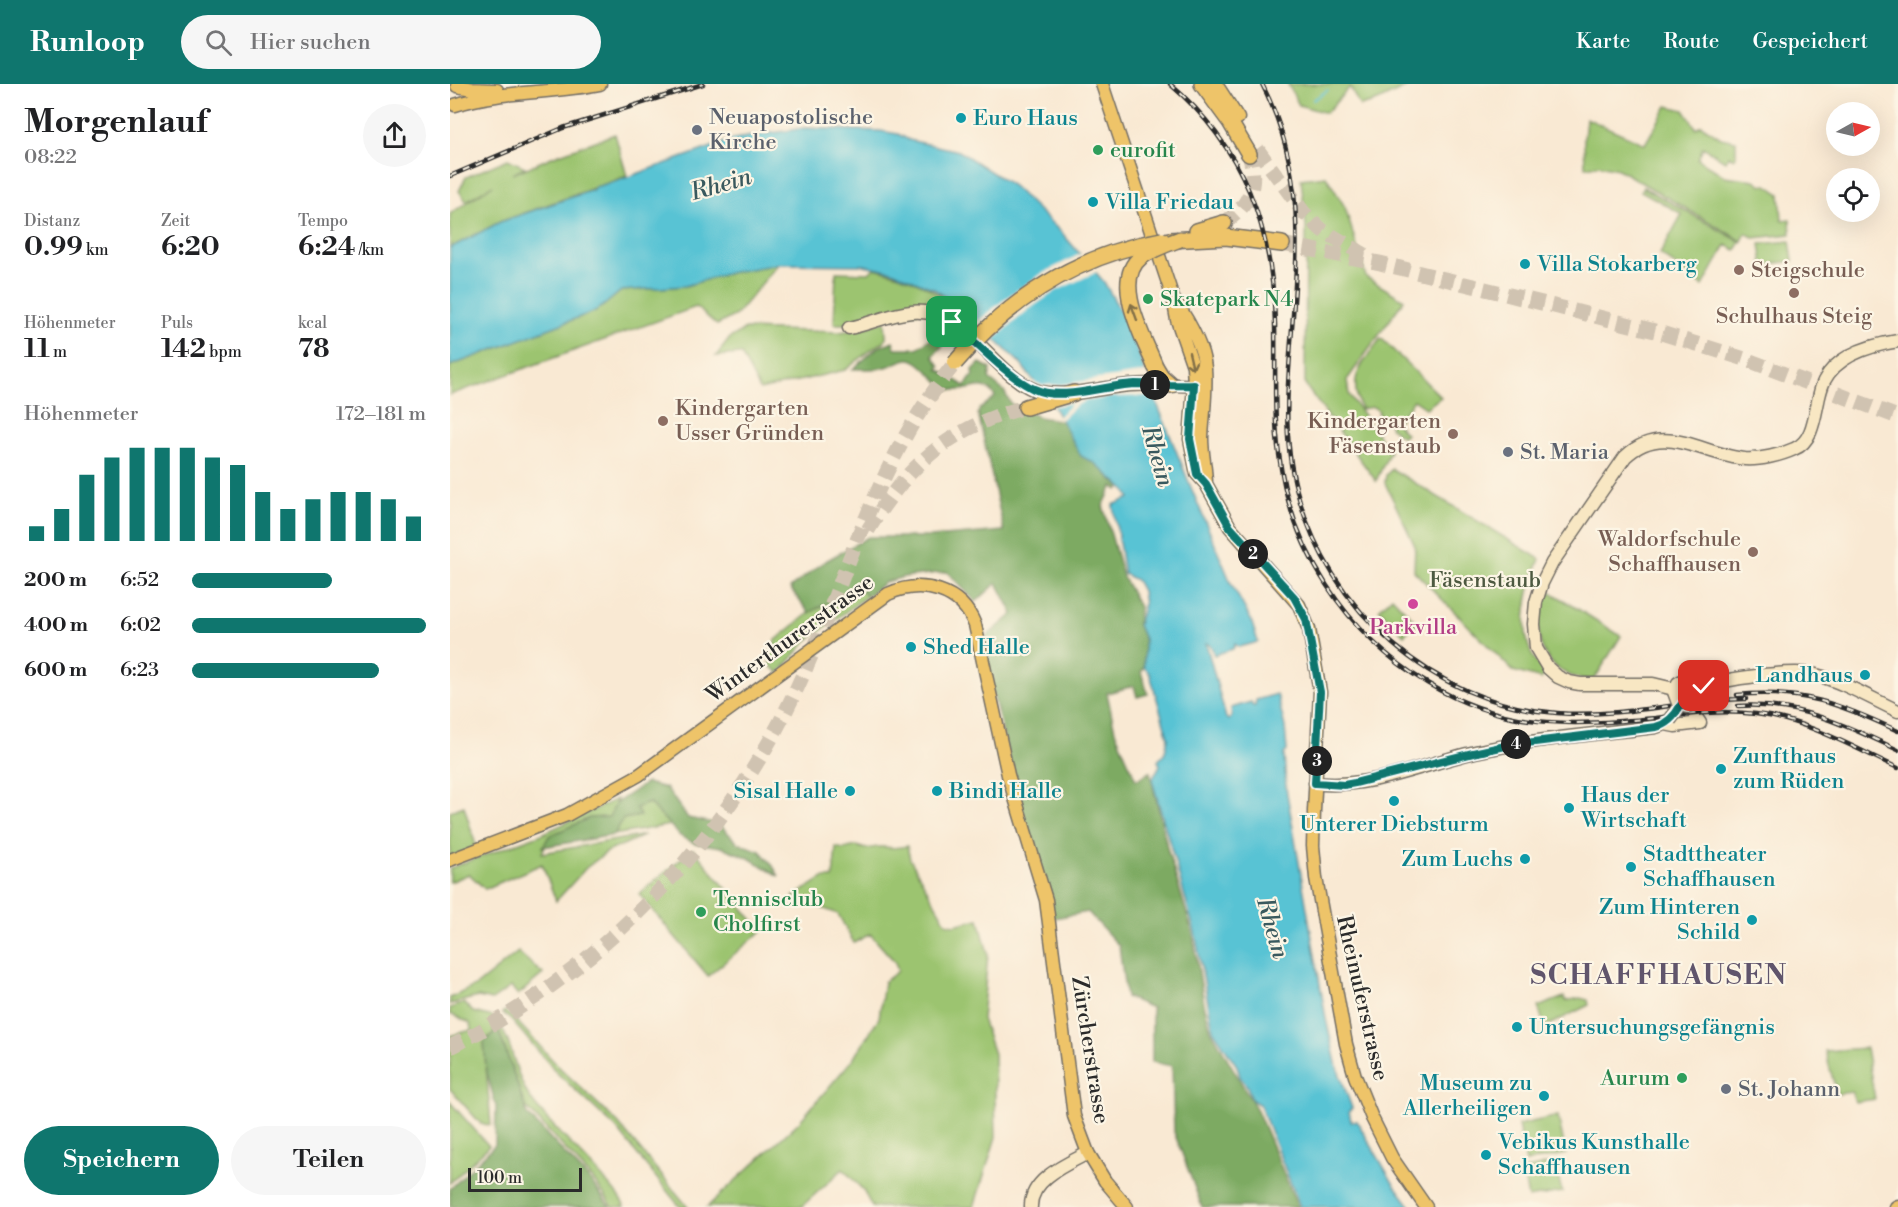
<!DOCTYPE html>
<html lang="de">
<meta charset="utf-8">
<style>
:root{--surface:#fff;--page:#f6f6f6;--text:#202124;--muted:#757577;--accent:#0f766e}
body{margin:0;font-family:"Libre Bodoni",serif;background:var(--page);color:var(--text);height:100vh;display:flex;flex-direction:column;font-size:22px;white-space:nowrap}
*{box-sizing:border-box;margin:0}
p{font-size:20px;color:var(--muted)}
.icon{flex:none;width:33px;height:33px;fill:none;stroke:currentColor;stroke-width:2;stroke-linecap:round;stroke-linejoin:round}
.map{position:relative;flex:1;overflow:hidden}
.panel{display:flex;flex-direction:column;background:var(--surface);width:450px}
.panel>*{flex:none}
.needle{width:39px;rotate:82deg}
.controls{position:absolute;left:1376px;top:18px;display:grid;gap:12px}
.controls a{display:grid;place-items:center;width:54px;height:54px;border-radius:50%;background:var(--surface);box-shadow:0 6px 24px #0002;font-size:30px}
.scale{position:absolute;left:18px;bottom:15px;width:114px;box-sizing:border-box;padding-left:6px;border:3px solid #2b2b2b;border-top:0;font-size:16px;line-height:21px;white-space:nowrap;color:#2b2b2b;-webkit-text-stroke:4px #fcf5e5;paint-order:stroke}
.pin{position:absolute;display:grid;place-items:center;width:51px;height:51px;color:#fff;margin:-26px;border-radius:12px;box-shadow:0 3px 9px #0006}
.km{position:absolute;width:30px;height:30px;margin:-15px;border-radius:50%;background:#222;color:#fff;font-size:16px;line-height:30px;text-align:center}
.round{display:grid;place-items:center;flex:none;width:63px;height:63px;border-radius:32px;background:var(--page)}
.summary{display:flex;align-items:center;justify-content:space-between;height:102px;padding:0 24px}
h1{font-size:33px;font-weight:800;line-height:45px}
.figures{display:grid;grid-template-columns:repeat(3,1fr);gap:9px;height:102px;padding:6px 24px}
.figures div{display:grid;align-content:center}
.figures b{font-size:26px;font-weight:800}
.figures small{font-size:16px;font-weight:400}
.figures p{font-size:16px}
.chart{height:168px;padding:12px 24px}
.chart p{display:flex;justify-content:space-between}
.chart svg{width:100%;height:108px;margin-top:6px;stroke:var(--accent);stroke-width:6}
.action{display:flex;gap:12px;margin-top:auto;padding:12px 24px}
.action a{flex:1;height:69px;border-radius:36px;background:var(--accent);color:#fff;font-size:24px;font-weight:800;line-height:69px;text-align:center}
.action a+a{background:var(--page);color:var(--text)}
ul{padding:0 24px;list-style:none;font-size:20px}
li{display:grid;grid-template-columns:96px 72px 1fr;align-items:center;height:45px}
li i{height:15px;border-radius:8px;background:var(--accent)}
header{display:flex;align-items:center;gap:36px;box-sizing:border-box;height:84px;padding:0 30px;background:var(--accent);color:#fff}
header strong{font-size:28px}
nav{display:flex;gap:33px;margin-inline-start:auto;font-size:21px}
.search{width:420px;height:54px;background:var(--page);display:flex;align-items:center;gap:15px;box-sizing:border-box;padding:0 21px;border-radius:33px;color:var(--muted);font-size:22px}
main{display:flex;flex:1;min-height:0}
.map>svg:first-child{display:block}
.green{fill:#9cc470;stroke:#64784e;stroke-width:1.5}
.forest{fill:#7daa62;stroke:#546a46;stroke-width:1.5}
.water{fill:#59c3d4;stroke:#427780;stroke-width:1.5}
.pier{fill:#f9e9d3}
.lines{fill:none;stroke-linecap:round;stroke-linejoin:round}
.stream{stroke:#59c3d4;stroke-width:2}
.highway-tunnel{stroke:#d0c3b1;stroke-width:15;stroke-dasharray:15 8;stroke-linecap:butt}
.secondary-casing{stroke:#736e66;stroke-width:15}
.primary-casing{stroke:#736e66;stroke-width:15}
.highway-casing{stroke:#736e66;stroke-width:18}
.secondary{stroke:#f8e7c3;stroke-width:12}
.primary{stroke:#eec469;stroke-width:12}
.highway{stroke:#eec469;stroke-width:15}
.rail-casing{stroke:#2b2b2b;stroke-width:4.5}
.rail{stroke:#fcf5e5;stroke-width:2;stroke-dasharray:7;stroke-linecap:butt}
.secondary-bridge-casing{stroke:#736e66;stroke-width:15;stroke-linecap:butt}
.highway-bridge-casing{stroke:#736e66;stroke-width:18;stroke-linecap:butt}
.secondary-bridge{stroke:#f8e7c3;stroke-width:12}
.highway-bridge{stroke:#eec469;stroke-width:15}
.oneway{stroke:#837047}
.route-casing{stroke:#fff;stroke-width:12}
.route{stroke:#0f766e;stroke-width:8}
.culture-dot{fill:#0f9aa8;stroke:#fcf5e5;stroke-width:2}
.worship-dot{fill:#6b7280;stroke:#fcf5e5;stroke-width:2}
.leisure-dot{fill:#2e9e5b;stroke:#fcf5e5;stroke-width:2}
.education-dot{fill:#8d6e63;stroke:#fcf5e5;stroke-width:2}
.hotel-dot{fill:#d1479c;stroke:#fcf5e5;stroke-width:2}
.labels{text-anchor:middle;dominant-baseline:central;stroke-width:4.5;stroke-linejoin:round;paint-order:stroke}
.worship-label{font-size:22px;fill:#5b616d;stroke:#fcf5e5;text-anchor:start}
.culture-label{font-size:22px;fill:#0d838f;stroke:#fcf5e5;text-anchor:start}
.leisure-label{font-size:22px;fill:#27864d;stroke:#fcf5e5;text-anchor:start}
.education-label{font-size:22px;fill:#785e54;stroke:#fcf5e5;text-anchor:start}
.park-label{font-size:22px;fill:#4d5940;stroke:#fcf5e5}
.hotel-label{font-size:22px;fill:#b23c85;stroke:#fcf5e5}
.street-label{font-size:22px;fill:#2b2b2b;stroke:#fcf5e5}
.water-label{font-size:24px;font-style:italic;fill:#39595e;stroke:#fcf5e5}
.district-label{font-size:28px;font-weight:bold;letter-spacing:1.5px;fill:#60556c;stroke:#fcf5e5}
</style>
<header>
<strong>Runloop</strong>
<div class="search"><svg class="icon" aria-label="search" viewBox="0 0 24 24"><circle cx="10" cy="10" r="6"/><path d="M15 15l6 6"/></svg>Hier suchen</div>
<nav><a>Karte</a><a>Route</a><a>Gespeichert</a></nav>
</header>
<main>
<section class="panel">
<div class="summary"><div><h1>Morgenlauf</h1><p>08:22</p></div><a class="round"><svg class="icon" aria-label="share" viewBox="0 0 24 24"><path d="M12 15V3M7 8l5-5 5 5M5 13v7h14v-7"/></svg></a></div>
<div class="figures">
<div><p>Distanz</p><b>0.99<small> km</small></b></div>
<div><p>Zeit</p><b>6:20</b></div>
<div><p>Tempo</p><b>6:24<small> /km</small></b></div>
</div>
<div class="figures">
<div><p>Höhenmeter</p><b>11<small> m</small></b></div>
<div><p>Puls</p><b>142<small> bpm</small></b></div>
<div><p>kcal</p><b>78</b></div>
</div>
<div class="chart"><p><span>Höhenmeter</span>172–181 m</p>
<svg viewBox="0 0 160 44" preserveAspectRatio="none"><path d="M5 44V38M15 44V31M25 44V17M35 44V10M45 44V6M55 44V6M65 44V6M75 44V10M85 44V13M95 44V24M105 44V31M115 44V27M125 44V24M135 44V24M145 44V27M155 44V34"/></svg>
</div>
<ul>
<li><b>200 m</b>6:52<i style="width:60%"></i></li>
<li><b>400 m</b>6:02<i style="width:100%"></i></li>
<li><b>600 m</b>6:23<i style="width:80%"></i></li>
</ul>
<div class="action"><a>Speichern</a><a>Teilen</a></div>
</section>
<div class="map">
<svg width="1448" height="1123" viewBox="0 0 1448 1123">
<rect width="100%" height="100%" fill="#fcf5e5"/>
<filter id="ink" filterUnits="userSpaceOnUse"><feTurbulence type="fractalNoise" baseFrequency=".0167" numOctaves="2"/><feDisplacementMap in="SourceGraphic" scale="12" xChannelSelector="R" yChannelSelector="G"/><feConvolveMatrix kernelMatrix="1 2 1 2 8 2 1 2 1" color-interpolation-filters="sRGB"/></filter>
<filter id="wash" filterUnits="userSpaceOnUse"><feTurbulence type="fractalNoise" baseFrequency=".008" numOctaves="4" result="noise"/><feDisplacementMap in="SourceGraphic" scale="24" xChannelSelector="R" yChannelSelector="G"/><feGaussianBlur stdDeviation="1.35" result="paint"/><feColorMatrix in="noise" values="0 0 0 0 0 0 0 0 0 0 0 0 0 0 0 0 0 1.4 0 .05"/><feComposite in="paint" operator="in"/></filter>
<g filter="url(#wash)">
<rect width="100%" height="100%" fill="#f9e9d3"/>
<path class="green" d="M838,0H962L928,17L910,22L900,3L876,29L849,21Z
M1217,22L1234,26L1246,44L1251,41L1271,54L1286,57V72L1284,75L1279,72L1275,77L1253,63L1248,75L1274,92L1305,96L1312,101H1317L1330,110L1332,136L1340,135L1341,150L1304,154L1296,149L1292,157L1168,85L1149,81L1135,83L1134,55L1136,34L1195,60Z
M165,50L177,92L50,138L0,164V130L43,101L16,117L9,107L16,93L58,75L75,83L63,90L104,72Z
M876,92L895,123L916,193L954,216L897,296L899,311L940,367L926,397L855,301L856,143L851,95Z
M1193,103L1291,158L1286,166L1276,161L1253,202L1210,170L1232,130L1191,107Z
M1340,157L1343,177L1313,181L1310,160Z
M328,180L286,231L267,241L246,223L0,311V282L143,228L152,223L171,207L235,202L279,189Z
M424,184C462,192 493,209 521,235L514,242L485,225L394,240H384L386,188L419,189Z
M435,237L436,253L434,258L425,263L395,286L310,306L291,270L266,272L280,254L295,245L389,248L410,245Z
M931,254L991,313L976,324L964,316L946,339L956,350L953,353L940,343L941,341L928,330L929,327L923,323L911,325C897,291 912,281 931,254Z
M942,385L1090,475C1078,504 1069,539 1081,569C1084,576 1091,583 1095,589L1091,595L1063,587L964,487L965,462L935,399L936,391Z
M410,504L417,512L357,557L329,589L320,581L325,557L359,529L397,508H403Z
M1096,505L1171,552L1144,596C1119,596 1096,582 1090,557C1085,540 1092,520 1096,505Z
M942,513L967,539L954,551L929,525Z
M167,715L160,733L140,734L99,752L92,769L195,751L157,768L136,784L106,817L92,780L35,805L19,790L0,798V784L92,750Z
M199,719L220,741L164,751L173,735L190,732L185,724Z
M14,722L27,765L0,776V727Z
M407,762C419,768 421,762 432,763C444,764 445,764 457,762L460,775L496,839L504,841L529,835L538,870L532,935L544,970L546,1053L524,1123H422L413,1106L393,1085L351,1123H257L349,1038L403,975L429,934L434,898L448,887L445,878L420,850L404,859L388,830L343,813L373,794H383L386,763L393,765Z
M243,765L312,847L258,892L189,810Z
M68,868L93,890L68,911L61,903L42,916L28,913L0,920V914L27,901Z
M1114,913L1116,917L1130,914L1138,916L1139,921L1097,942L1094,940L1088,923Z
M14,919L23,928L44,933V948L34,958L41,1041L31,1040L0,1005V954L3,951L21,946L20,939L0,930V924Z
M55,927L64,934L109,983L168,1039L238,1123H230L166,1044L108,990L62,937L52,929Z
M48,938C65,963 64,994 83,1018C104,1045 130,1068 153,1094C161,1103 170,1112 175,1123H163L142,1094L75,1022L48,944Z
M1416,964L1425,1015L1405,1018L1402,1008L1387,1010L1375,967Z
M0,1018L39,1062L0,1099Z
M1108,1032L1116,1070L1076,1078L1068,1041Z
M1099,1080L1101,1092L1108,1091L1112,1108L1078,1114L1073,1086Z"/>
<path class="forest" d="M483,253L497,257L483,272L490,282L488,285L515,302L523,291L522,287L530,279L541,285L539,295L554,307L561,320L589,333L613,337L631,372L646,380L670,403L668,406L663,402L653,422L673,493L689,523L688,541L694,555V583L691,588L698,610L687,613L684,602L657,609L665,647L686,696L700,688L718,767L743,850L754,920L761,946L807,1026L848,1123H752L724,1048L722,982L702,978V924L676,913L669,862L638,828L599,835L530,558L563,530L547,499L526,518L497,488L454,493L436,498L417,512L410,504L403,508H397L359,529L340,504L374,478L418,453H481L554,447L528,329L530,325L545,313C535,293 519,309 503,306C488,304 471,273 458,275C450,276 443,281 436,283C425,286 413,285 403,285L427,264L443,257L445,264H467Z
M196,699L216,704L238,734L269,740L288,759L310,767L321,779L329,792L297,773L271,763L244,759L230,752L199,719L186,724L190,732L173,735L164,751L93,763L99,752L139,734L159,733L166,719Z
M48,945L78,1031L140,1096L160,1123H0V1105L45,1061L46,1023L36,985L34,958Z"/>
<path class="water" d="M354,44L430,47L448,50L459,56L509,67L563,102L612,149L654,198L679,242L706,317L740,401L781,499L801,536L808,558L789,563L785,560L783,565L764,571L761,562L756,559L776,634L779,636L782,632L781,624L801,618L803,622H805L806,616L827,610L835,643L837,667L834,670L836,704L876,935L887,983L902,1024L899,1027L901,1037H907L943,1099L961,1123H850L810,1021L802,1016L797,1002L790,993L787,982L763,946L745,849L702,696L710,681L708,677L715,668L718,654L700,590L694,583V555L688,541L694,520L692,507L686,496L674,490L663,421L680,414L675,406L646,380L631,372L606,327L570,279L506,220L484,205L442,187L414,181L328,180L279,189L235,202L171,207L152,223L143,228L0,282V164L50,138L142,106L145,103L167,97L284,55Z"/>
<path class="pier" d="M632,169L649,187L606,207L578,226L542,257L523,241L556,214L591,190Z
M697,288L705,316L697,312L662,313L635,317L627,321L609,337L607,334L622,319L599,323L577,294L591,301H608Z"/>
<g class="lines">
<path class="stream" d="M863,16L878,6"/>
</g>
</g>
<g filter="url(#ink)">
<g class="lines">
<path class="highway-tunnel" d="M807,65L854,129L872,146L917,172
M774,139C801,120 808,102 799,70
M832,160L930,179L1205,247L1295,275L1448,333
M418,446C458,380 501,343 576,323
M0,963C159,884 289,743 358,579C404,472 430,371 505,279"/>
<defs>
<path id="secondary" d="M399,244C420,240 440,230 461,228C515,222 541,288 585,306C612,316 652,303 680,301C702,299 723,302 744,301
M1250,603C1274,595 1343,585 1366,591C1394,598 1422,615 1448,627
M1224,605L1203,600H1130L1119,598L1108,593L1098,584L1086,564L1084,540L1086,518L1092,499L1102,479L1175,373C1213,336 1252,371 1295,375C1310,376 1331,371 1344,365C1368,356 1364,317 1374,297C1387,271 1422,261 1448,257
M1224,608L1228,599L1236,595L1245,597L1252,607
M1215,640L1225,642L1250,639L1246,633
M865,699C918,706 974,680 1025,668C1085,655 1146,650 1206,643L1215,640L1220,636
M581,1123C580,1095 617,1080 638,1069"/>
<path id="primary" d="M652,0L723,214L727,236L743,282L744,301L740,355L747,390L756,400L780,443L849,521L859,545L870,608L864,727L863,762L866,794L896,960L905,992L922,1034L942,1074L976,1123
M766,0L788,34
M7,2L22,5L47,6
M5,21C51,6 102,10 150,0
M725,217C738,236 753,261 755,284C757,308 753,331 752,354C752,370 756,385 756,400
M0,776L117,731L189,691L438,510C472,495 511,505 525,541L558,691L596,816L624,1032L638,1069L655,1097L677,1123
M1446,1123L1448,1122"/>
<path id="highway" d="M752,0L780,38L799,70
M747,147L774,139
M719,156L776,153L832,160
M705,282L711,292L721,301
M576,323L624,309"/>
</defs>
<use href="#secondary" class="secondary-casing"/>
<use href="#primary" class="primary-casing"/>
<use href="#highway" class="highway-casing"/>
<use href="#secondary" class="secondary"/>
<use href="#primary" class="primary"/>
<use href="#highway" class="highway"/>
<defs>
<path id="rail" d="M720,0C794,63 823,145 825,240C826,284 823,327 829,370C840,464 896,550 977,599C1055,646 1120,642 1206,634C1239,630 1272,626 1306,630C1357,636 1402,663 1448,684
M812,0C863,100 844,194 838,301C836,337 837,372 847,407C878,526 983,620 1107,629C1170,634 1233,616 1296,615
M0,92L113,44L253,0
M1287,611C1352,605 1390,620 1448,647
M1288,622C1348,618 1396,641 1448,666"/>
</defs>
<use href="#rail" class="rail-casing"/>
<use href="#rail" class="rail"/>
<defs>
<path id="secondary-bridge" d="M1224,608L1228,619L1238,623L1249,618L1252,607
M1220,636L1231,621"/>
<path id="highway-bridge" d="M505,279C560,214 629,171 712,156
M705,282C694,254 661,197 691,173C702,165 717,160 730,155"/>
</defs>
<use href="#secondary-bridge" class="secondary-bridge-casing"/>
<use href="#highway-bridge" class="highway-bridge-casing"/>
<use href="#secondary-bridge" class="secondary-bridge"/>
<use href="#highway-bridge" class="highway-bridge"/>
</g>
<defs><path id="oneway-shaft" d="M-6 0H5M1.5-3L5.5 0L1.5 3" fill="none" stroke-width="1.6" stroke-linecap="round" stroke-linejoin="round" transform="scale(1.5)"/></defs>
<g class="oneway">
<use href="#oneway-shaft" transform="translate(684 228) rotate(-110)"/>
<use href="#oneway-shaft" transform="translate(741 277) rotate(77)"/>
</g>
</g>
<g class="lines" filter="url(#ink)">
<defs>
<path id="route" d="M502,238C525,257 559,294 584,305C612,318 655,301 685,300C705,300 724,302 744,301L740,355L747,390L756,400L780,443L844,513L856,535L870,608L865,699L894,701L905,699L1023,669L1060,661L1206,643C1218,640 1225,632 1231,621C1244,626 1254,617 1250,603L1254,602"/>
</defs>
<use href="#route" class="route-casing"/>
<use href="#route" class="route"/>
</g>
<g class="culture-dot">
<circle cx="511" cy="34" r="6"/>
<circle cx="643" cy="118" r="6"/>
<circle cx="1075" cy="180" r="6"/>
<circle cx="461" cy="563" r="6"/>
<circle cx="1415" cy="591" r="6"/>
<circle cx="1271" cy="685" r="6"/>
<circle cx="400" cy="707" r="6"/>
<circle cx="487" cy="707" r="6"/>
<circle cx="944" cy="717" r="6"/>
<circle cx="1119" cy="724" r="6"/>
<circle cx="1075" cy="775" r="6"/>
<circle cx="1181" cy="783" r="6"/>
<circle cx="1302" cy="836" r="6"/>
<circle cx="1067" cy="943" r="6"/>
<circle cx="1094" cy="1012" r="6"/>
<circle cx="1036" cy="1071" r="6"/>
</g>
<g class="worship-dot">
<circle cx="247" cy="46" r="6"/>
<circle cx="1058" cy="368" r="6"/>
<circle cx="1276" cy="1005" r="6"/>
</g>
<g class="leisure-dot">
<circle cx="648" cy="66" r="6"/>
<circle cx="698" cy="215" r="6"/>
<circle cx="251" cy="828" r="6"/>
<circle cx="1232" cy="994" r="6"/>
</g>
<g class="education-dot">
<circle cx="1289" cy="186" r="6"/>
<circle cx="1344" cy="209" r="6"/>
<circle cx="213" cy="337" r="6"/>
<circle cx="1003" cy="350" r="6"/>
<circle cx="1303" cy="468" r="6"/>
</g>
<circle class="hotel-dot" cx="963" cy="520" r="6"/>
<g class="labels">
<g class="worship-label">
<text x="259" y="33">Neuapostolische<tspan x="259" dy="25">Kirche</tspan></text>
<text x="1070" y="368">St. Maria</text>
<text x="1288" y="1005">St. Johann</text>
</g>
<g class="culture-label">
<text x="523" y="34">Euro Haus</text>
<text x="655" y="118">Villa Friedau</text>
<text x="1087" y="180">Villa Stokarberg</text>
<text x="473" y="563">Shed Halle</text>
<text x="1403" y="591" text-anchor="end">Landhaus</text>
<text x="1283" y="672">Zunfthaus<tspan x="1283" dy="25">zum Rüden</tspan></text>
<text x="388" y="707" text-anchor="end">Sisal Halle</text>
<text x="499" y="707">Bindi Halle</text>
<text x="1131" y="711">Haus der<tspan x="1131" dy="25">Wirtschaft</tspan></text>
<text x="944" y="740" text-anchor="middle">Unterer Diebsturm</text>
<text x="1193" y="770">Stadttheater<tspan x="1193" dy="25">Schaffhausen</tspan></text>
<text x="1063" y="775" text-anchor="end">Zum Luchs</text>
<text x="1290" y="823" text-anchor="end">Zum Hinteren<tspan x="1290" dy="25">Schild</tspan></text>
<text x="1079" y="943">Untersuchungsgefängnis</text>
<text x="1082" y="999" text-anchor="end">Museum zu<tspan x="1082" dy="25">Allerheiligen</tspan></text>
<text x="1048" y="1058">Vebikus Kunsthalle<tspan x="1048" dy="25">Schaffhausen</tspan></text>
</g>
<g class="leisure-label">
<text x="660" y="66">eurofit</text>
<text x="710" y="215">Skatepark N4</text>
<text x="263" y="815">Tennisclub<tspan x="263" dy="25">Cholfirst</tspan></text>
<text x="1220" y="994" text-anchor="end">Aurum</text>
</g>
<g class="education-label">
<text x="1301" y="186">Steigschule</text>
<text x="1344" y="232" text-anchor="middle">Schulhaus Steig</text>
<text x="225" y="324">Kindergarten<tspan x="225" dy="25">Usser Gründen</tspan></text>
<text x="991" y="337" text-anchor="end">Kindergarten<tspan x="991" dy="25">Fäsenstaub</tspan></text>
<text x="1291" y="455" text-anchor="end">Waldorfschule<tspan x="1291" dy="25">Schaffhausen</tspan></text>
</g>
<g class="park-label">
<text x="1035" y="496">Fäsenstaub</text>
</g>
<g class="hotel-label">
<text x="963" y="543">Parkvilla</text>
</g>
<g class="street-label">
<text transform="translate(340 555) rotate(-36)">Winterthurerstrasse</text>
<text transform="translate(912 914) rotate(77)">Rheinuferstrasse</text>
<text transform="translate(640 966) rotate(81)">Zürcherstrasse</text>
</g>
<g class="water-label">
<text transform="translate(271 101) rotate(-16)">Rhein</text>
<text transform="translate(707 372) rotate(74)">Rhein</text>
<text transform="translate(822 844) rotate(74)">Rhein</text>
</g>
<g class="district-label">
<text x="1209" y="891">SCHAFFHAUSEN</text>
</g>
</g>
</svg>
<div class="controls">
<a><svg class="needle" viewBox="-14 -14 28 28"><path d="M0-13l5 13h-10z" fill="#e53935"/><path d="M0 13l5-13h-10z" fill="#757577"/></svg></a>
<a><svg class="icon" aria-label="locate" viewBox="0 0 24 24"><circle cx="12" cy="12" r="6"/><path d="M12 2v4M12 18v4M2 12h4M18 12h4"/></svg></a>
</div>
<div class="scale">100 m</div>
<div class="pin" style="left:502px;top:238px;background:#1e9e55"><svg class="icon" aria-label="arrive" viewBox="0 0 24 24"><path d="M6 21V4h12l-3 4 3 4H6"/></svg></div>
<div class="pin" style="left:1254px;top:602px;background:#d93025"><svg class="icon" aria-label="check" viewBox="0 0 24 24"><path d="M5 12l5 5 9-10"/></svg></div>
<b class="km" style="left:705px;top:301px">1</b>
<b class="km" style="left:803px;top:470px">2</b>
<b class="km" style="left:867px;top:677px">3</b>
<b class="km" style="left:1066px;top:660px">4</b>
</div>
</main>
